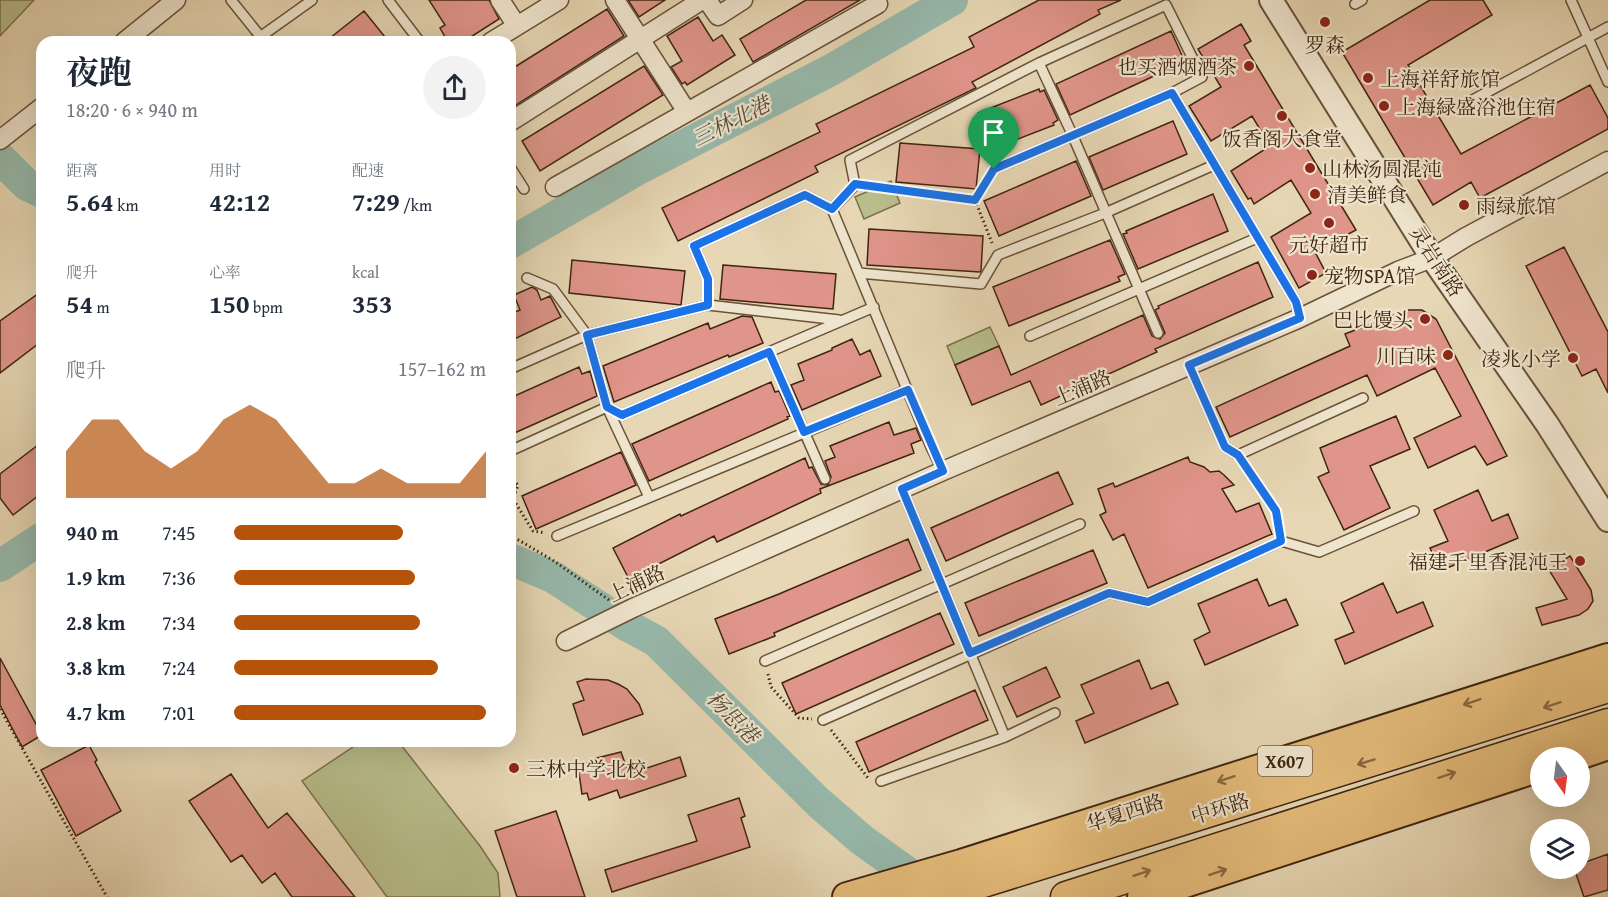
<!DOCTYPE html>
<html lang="zh">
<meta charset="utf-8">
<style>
:root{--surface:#fff;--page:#f2f2f3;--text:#1f2937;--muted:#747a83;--accent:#b45309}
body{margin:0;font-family:"Gentium Book Plus","Noto Serif SC",serif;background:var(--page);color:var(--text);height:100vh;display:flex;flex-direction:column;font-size:22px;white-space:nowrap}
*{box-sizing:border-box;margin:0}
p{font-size:20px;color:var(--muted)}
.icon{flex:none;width:33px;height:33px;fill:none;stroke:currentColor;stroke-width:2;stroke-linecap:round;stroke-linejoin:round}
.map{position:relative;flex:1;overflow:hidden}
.side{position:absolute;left:36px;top:36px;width:480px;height:711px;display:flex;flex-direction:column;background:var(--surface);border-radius:18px;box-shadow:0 6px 24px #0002}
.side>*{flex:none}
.needle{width:39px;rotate:166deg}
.buttons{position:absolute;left:1530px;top:747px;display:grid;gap:12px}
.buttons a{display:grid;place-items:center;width:60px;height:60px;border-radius:50%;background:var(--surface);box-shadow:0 6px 24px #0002;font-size:30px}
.pin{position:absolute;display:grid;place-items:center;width:51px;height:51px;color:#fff;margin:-62px -26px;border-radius:50% 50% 50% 0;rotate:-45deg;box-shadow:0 0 6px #0007}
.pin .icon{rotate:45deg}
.round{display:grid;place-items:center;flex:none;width:63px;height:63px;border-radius:32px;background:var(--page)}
.head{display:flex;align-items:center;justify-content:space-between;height:102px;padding:0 30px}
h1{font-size:33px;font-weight:700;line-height:45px}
.figures{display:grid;grid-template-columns:repeat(3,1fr);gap:9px;height:102px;padding:6px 30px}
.figures div{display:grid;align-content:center}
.figures b{font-size:26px;font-weight:700}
.figures small{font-size:16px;font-weight:400}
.figures p{font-size:16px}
.chart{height:168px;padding:12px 30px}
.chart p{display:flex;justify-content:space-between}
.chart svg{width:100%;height:108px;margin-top:6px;fill:var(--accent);opacity:.7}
ul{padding:0 30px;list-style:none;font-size:20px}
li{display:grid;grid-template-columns:96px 72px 1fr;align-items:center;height:45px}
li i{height:15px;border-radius:8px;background:var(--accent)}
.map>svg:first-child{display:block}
.green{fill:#b8be8b;stroke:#7c724e;stroke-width:1.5}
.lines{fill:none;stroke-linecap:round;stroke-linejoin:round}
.river{stroke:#97baad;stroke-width:32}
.building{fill:#e0958a;stroke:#3f2511;stroke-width:1.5}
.service-casing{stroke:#69523a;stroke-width:12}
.minor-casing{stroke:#69523a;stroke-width:21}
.tertiary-casing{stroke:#69523a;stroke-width:26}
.primary-casing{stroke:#3f2511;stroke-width:32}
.trunk-casing{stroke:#3f2511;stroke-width:33}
.path{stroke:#3f2511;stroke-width:3;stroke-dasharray:1.5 3;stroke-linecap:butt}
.service{stroke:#efe5ce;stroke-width:9}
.minor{stroke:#efe5ce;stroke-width:18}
.tertiary{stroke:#efe5ce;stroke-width:22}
.primary{stroke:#e4bc7a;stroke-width:28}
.trunk{stroke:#e4bc7a;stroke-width:30}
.oneway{stroke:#896940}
.route-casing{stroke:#fff;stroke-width:12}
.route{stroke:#1a73e8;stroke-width:8}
.poi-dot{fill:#8f2418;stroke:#efe5ce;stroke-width:2}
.labels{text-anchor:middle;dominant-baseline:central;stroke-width:4.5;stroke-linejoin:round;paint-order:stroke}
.shield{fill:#efe5ce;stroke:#745f4a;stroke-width:1.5}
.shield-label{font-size:18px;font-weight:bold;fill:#3f2511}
.poi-label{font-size:20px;fill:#3f2511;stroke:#efe5ce;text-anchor:start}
.street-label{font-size:20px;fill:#3f2511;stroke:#efe5ce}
.water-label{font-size:21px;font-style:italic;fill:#554a38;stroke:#efe5ce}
</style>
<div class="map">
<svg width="1608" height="897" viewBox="0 0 1608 897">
<rect width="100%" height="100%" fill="#e7d7b4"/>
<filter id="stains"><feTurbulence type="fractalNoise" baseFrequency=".00333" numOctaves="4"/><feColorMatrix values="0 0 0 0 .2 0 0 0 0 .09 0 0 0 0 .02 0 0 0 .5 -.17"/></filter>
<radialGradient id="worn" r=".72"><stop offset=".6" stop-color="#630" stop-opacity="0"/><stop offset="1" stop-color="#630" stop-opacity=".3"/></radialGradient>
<path class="green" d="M0,0H34L0,36Z
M891,181L900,203L864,219L855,197Z
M990,327L999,346L955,365L947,346Z
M362,741H398L480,846L498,873L500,897H387L302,781Z"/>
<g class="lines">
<path class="river" d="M0,158L27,185L42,192
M510,243L640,168L831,70L952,0
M510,559L553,577L628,626L656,641L819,803L862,840L933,891
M0,566L42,538"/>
</g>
<path class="building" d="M429,0H489L499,19L463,42H448L440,28L445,25Z
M628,0H665L639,17Z
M806,0H860L753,62L740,39Z
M1039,0H1121L1098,10L1100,14L972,82L976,88L815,166L818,172L678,241L662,208L820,132L816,124L974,47L969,37Z
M1430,0H1483L1492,15L1408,65L1461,154L1590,85L1608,118V129L1480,198L1471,182L1433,205L1342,52Z
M607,9L624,36L510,109V70Z
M364,11L389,42H325Z
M698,17L713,41L722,35L735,55L687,85L685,82L682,84L671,67L682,61L667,36Z
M1241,24L1251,41L1244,45L1356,230L1315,252L1326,273L1299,288L1271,237L1311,213L1291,180L1254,204L1251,198L1248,199L1231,171L1270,146L1252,116L1211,141L1189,106L1221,87L1198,49Z
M1171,31L1185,62L1167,70L1164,65L1152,71L1154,76L1070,115L1056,84Z
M644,66L663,95L540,171L522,141Z
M1039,89L1040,92L1044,90L1058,120L1053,123L1054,125L992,149L978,113Z
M1173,121L1187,154L1103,190L1089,157Z
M900,143L980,149L976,189L896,182Z
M1076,161L1091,196L999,236L984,201Z
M1213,194L1228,231L1138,269L1123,234L1127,233L1126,231Z
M869,229L983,236L981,271L980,272L867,265Z
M1110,240L1125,274L1118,277L1120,281L1009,326L993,287Z
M1564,247L1608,332V393L1596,369L1582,376L1526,266Z
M572,260L685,271L681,305L569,293Z
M1258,262L1273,297L1155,349L1157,352L1041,405L1030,381L972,405L955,365L999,346L1011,375L1143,315L1152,336L1160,339L1165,333L1155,310L1159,308L1158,306Z
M723,265L836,274L833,309L720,299Z
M532,287L537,290L541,300L550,296L561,317L510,341V314L520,310L514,295Z
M42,291V341L0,373V321Z
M1407,310H1422L1436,319L1507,456L1487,465L1475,446L1428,468L1414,438L1461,416L1435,368L1377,396L1367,375L1230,437L1216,407L1350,346L1345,334Z
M742,316L752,317L763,343L729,357L728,355L614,402L603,366L708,323L710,329Z
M852,339L860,355L870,350L881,376L802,410L791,385L804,380L798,364L832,350V348Z
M579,367L582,374L590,371L597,396L510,435V398Z
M771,382L775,392L779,391L790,416L787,417L788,419L649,481L632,444Z
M1396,416L1410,449L1370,466L1390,508L1344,530L1318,477L1329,472L1320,448Z
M889,422L894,435L916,428L921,440L911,444L914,453L820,489L821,493L717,542L714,536L629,579L613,548L680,514L681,516L805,458L809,468L812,467L821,484L828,485L831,477L825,461L835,457L830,446Z
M42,442V493L13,515L0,498V474Z
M621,452L636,485L536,529L522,496Z
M1188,457L1190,462L1204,467L1210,472L1219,471L1224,475L1234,485L1222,489L1236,512L1259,503L1272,534L1148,588L1124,534L1113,540L1100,515L1106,512L1098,489L1113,483L1115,487Z
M1058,472L1073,504L946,561L931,528Z
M1478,490L1492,521L1508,514L1518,538L1440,571L1430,548L1448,541L1434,510Z
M908,539L921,570L774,633L775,636L729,654L715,619L779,594Z
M1093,550L1107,583L979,636L965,603Z
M1570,556L1591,590L1593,601L1588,609L1579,615L1542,625L1536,608L1567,599L1549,570Z
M1257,579L1269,606L1286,599L1298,625L1205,665L1194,640L1210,632L1198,604Z
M1383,583L1397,613L1423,602L1433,626L1345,664L1335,640L1354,632L1341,603Z
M940,613L954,644L796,714L782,683Z
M0,658L42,735L22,747L0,705Z
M1139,660L1151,689L1168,682L1178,704L1085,743L1076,721L1094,713L1081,685Z
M1046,667L1060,697L1017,717L1003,687Z
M586,679L608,680L618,684L627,689L639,704L643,714L583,735L573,704L584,700L577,682Z
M975,690L988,720L869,772L856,742Z
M89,745L97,760L95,762L121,811L76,836L41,770Z
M621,752L629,774L680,757L686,776L620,798L617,790L589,800L587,793L582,794L579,773L583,765L593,759Z
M231,774L268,828L287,813L355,897H292L275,873L262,883L242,855L231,862L189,801Z
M739,798L745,816L741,818L750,847L612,892L605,870L697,841L688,815Z
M556,811L585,897H517L495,831Z
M1608,854V890L1584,897L1574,868H1580V864Z"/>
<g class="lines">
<defs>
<path id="service" d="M231,0L260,36
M388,0L420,42
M1571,0L1608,82
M1355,4L1362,0
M253,42L312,0
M1039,63L1072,134L1158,333
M1467,103L1608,27
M510,167L524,189
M994,169L1172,93
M859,273L981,284L998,255L1105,213L1214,165
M527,278L553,289L587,335L607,407L649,497
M708,305L839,320
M1030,336L1257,238
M769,352L825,479
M1189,365L1225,447L1238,455L1363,398
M510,369L587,335L708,305V279L694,246L805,195L832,209
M510,451L607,407L622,415L874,307
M943,471L931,447L832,209L855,185L850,160L1039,63L1166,5L1202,77L1172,93L1296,302L1300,318
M902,489L1005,737
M557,536L907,390
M765,661L1080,524
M823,720L1109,593L1148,602L1281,541L1319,552L1414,511
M881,781L1005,737L1055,713"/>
<path id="minor" d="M500,0L517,26
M615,0L687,112
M707,0L718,16L743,0
M124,42L176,0
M491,42L559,0
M510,122L702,0
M0,140L42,107
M555,187L878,4
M566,641L633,608L943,471L1300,318L1398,271L1432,258L1466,237L1608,161"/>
<path id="tertiary" d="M1271,0L1432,258L1547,424L1608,520"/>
<path id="primary" d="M1570,758L1608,745
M847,897L961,864L1608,658
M1142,897L1540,767"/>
<path id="trunk" d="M878,897L956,876
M935,897L1608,687
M1066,897L1608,724"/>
</defs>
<use href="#service" class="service-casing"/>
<use href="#minor" class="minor-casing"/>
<use href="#tertiary" class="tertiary-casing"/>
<use href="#primary" class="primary-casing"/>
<use href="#trunk" class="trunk-casing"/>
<path class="path" d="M867,186L975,200L988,179
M975,200L992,243
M1244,464L1276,511L1279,529
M510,477L518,485L513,499L533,531L545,533
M510,535L554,561L609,600
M768,674L771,687L799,718L812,719
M0,709L107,897
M831,730L868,778L870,779"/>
<use href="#service" class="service"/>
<use href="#minor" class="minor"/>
<use href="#tertiary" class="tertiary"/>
<use href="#primary" class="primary"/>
<use href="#trunk" class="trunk"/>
</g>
<defs><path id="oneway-shaft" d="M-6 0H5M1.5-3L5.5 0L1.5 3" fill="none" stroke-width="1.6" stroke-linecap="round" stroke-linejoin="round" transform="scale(1.5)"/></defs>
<g class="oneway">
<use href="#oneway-shaft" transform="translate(1472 702) rotate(162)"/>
<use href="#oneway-shaft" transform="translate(1552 705) rotate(162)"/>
<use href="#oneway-shaft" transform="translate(1366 762) rotate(163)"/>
<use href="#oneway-shaft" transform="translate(1447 775) rotate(-18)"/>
<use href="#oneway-shaft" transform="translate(1226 779) rotate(162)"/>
<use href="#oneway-shaft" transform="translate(1218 872) rotate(-18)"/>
<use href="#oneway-shaft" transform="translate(1142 873) rotate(-18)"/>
</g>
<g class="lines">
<defs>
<path id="route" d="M1172,93L1296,302L1300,318L1189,365L1225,447L1238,455L1276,511L1281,541L1148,602L1109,593L970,653L902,489L943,471L908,390L804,432L769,352L622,415L607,407L587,335L708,305V279L694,246L805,195L832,209L855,184L975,200L994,169Z"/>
</defs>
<use href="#route" class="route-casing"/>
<use href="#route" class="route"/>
</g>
<g class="poi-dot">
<circle cx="1325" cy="22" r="6"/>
<circle cx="1249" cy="66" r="6"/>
<circle cx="1368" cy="78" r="6"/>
<circle cx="1384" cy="106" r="6"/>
<circle cx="1282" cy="116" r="6"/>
<circle cx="1310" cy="168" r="6"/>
<circle cx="1315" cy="194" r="6"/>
<circle cx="1464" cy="205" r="6"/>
<circle cx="1329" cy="223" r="6"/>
<circle cx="1312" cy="275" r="6"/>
<circle cx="1425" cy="319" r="6"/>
<circle cx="1448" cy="355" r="6"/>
<circle cx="1573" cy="358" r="6"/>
<circle cx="1580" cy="561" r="6"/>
<circle cx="514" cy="768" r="6"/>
</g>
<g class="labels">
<rect class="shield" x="1258" y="746" width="54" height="30" rx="4.5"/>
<g class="shield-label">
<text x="1285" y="761">X607</text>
</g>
<g class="poi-label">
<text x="1325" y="44" text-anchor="middle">罗森</text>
<text x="1237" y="66" text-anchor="end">也买酒烟酒茶</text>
<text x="1380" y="78">上海祥舒旅馆</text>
<text x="1396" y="106">上海緑盛浴池住宿</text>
<text x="1282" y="138" text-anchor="middle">饭香阁大食堂</text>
<text x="1322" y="168">山林汤圆混沌</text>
<text x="1327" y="194">清美鲜食</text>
<text x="1476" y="205">雨绿旅馆</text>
<text x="1329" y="244" text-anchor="middle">元好超市</text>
<text x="1324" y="275">宠物SPA馆</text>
<text x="1413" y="319" text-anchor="end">巴比馒头</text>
<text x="1436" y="355" text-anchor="end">川百味</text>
<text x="1561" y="358" text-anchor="end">凌兆小学</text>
<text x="1568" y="561" text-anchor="end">福建千里香混沌王</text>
<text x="526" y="768">三林中学北校</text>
</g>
<g class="street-label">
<text transform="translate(1437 261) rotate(57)">灵岩南路</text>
<text transform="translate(1082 387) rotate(-23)">上浦路</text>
<text transform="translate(636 583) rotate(-25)">上浦路</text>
<text transform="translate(1220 808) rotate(-17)">中环路</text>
<text transform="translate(1125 812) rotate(-18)">华夏西路</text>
</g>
<g class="water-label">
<text transform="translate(731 121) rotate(-27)">三林北港</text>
<text transform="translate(733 717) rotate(45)">杨思港</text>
</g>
</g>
<rect width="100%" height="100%" filter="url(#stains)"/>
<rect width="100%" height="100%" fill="url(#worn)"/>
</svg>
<div class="buttons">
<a><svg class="needle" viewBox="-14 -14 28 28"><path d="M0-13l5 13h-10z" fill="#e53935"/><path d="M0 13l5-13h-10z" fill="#747a83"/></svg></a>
<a><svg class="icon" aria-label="layers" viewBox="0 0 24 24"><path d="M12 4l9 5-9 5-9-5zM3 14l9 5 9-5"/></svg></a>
</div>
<div class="pin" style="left:994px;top:169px;background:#1e9e55"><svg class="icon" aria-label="arrive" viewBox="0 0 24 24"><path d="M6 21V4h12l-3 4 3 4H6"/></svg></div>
<section class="side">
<div class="head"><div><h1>夜跑</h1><p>18:20 · 6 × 940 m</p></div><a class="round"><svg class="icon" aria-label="share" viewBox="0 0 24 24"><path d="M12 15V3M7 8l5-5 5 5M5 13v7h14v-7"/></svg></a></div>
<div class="figures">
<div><p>距离</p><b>5.64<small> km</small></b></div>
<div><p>用时</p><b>42:12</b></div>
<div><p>配速</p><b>7:29<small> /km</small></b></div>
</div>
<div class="figures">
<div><p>爬升</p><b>54<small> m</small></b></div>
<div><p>心率</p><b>150<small> bpm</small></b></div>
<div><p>kcal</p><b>353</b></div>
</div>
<div class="chart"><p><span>爬升</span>157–162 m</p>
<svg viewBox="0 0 160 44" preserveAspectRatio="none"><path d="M0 44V25L10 12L20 12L30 25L40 32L50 25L60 12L70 6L80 12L90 25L100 38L110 38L120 32L130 38L140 38L150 38L160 25V44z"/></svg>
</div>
<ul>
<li><b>940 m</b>7:45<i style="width:67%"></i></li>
<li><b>1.9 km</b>7:36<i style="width:72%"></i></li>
<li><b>2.8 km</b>7:34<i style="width:74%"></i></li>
<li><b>3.8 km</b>7:24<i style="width:81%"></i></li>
<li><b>4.7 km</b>7:01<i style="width:100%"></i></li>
</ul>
</section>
</div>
